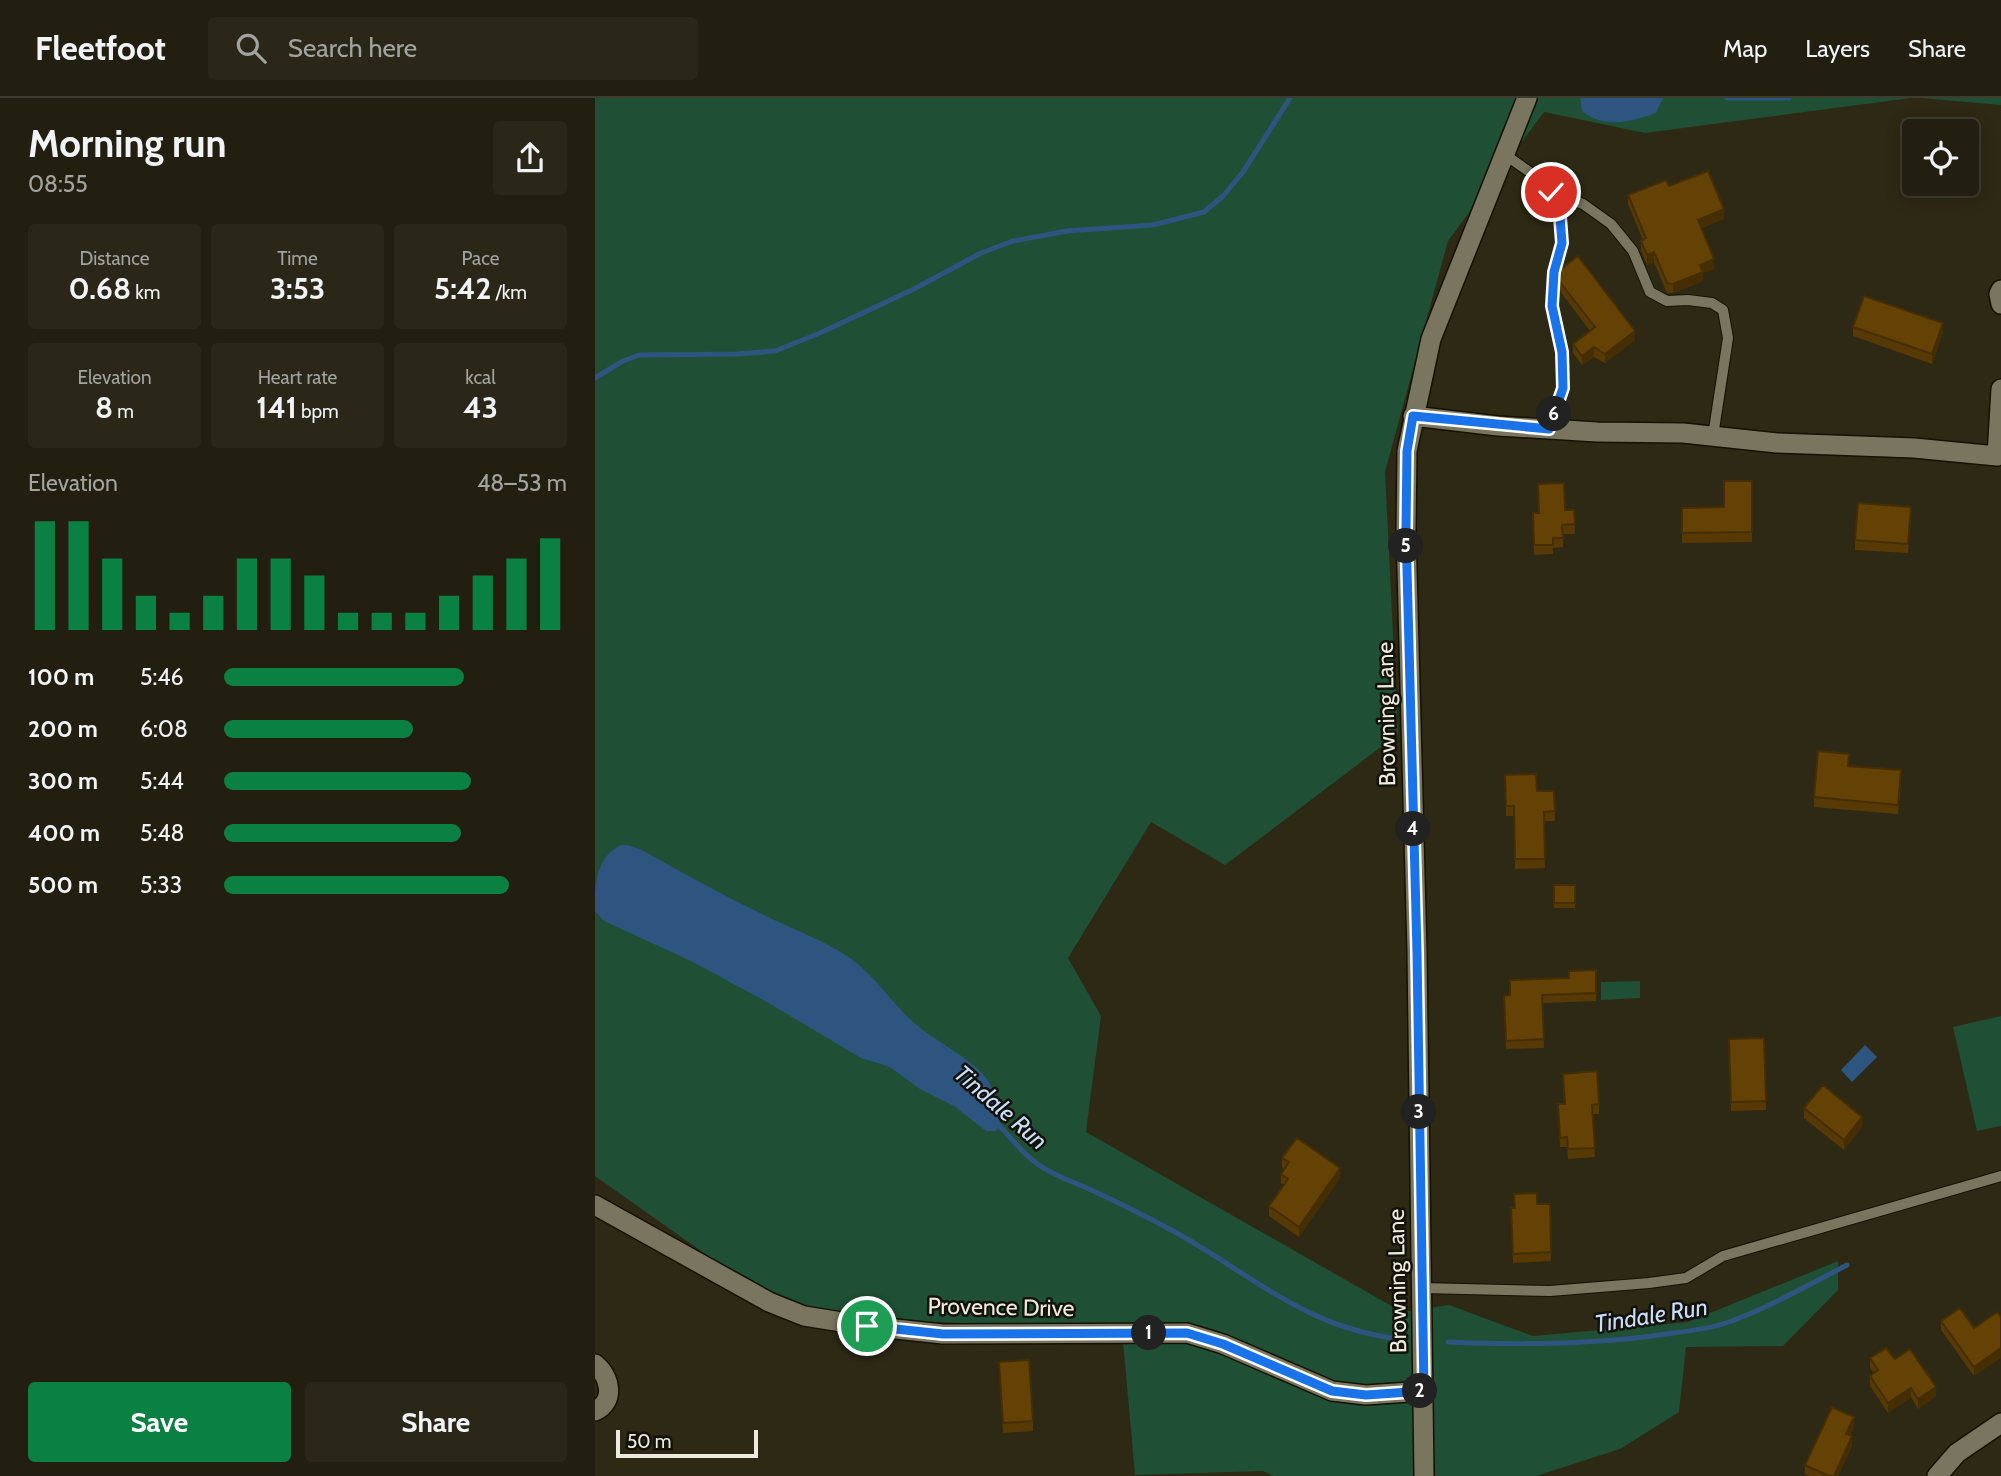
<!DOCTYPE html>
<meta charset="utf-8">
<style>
:root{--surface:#221f10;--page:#2a2719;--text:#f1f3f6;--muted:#a2a29f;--line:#3f3d30;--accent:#0b8043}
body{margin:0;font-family:Cabin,sans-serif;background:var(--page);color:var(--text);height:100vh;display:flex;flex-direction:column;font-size:26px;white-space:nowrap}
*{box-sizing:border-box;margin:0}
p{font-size:23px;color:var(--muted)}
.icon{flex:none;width:38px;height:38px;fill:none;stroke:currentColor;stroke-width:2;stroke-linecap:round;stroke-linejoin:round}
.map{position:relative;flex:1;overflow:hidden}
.sheet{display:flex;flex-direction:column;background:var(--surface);width:595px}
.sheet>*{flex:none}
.fabs{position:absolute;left:1307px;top:21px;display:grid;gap:14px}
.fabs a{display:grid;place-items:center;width:77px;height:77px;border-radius:7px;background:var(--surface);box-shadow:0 4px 18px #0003,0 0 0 2px var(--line);font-size:35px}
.scale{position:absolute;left:21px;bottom:18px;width:142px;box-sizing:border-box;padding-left:7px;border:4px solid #edebdf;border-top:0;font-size:19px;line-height:24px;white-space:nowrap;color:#edebdf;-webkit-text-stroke:5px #131109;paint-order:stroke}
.pin{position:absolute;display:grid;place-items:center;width:60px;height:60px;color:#fff;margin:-30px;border:4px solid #fff;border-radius:50%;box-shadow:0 2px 7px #0007}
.km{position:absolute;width:35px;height:35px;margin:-18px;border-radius:50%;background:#222;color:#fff;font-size:19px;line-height:35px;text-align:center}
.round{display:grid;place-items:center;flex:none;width:74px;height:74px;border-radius:7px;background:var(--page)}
.summary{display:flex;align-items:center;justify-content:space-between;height:119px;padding:0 28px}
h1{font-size:38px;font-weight:700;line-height:52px}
.figures{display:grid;grid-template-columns:repeat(3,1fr);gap:10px;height:119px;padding:7px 28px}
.figures div{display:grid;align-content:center;border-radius:7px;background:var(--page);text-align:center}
.figures b{font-size:30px;font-weight:700}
.figures small{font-size:19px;font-weight:400}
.figures p{font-size:19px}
.chart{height:196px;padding:14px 28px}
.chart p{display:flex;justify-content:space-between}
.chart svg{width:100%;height:126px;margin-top:7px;stroke:var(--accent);stroke-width:6}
.button{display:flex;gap:14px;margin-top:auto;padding:14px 28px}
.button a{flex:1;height:80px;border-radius:7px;background:var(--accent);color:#fff;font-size:28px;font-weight:700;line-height:80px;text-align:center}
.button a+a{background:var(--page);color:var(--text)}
ul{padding:0 28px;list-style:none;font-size:23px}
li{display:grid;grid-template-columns:112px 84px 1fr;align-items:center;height:52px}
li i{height:18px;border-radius:9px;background:var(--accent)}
header{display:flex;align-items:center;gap:42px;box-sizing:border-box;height:98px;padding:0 35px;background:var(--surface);border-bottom:2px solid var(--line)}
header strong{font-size:33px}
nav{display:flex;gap:38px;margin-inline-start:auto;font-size:24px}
.search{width:490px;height:63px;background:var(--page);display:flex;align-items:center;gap:18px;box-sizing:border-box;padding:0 24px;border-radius:7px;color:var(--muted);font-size:26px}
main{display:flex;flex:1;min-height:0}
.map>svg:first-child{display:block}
.green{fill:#1f4f34}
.water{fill:#2e5580}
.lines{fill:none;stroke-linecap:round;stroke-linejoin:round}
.stream{stroke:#2e5580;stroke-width:5}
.lane-casing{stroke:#151101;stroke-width:12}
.street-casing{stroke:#151101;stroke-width:22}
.lane{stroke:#79755f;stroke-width:10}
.street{stroke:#79755f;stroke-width:19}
.wall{fill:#563905}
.shaded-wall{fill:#462e04}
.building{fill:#644206;stroke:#462e04;stroke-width:2}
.route-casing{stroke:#fff;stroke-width:14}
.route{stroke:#1a73e8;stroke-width:9}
.labels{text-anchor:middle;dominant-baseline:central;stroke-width:5;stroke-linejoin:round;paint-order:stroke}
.street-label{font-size:23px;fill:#edebdf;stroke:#131109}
.water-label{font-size:24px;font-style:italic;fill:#c8dffb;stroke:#131109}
</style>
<header>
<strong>Fleetfoot</strong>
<div class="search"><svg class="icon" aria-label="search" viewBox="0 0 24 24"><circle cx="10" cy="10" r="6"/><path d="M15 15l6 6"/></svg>Search here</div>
<nav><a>Map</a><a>Layers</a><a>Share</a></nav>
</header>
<main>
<section class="sheet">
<div class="summary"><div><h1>Morning run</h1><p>08:55</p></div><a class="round"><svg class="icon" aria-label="share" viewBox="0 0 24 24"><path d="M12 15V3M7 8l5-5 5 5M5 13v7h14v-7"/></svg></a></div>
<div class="figures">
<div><p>Distance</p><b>0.68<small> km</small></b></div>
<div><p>Time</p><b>3:53</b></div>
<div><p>Pace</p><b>5:42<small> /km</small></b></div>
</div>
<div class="figures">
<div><p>Elevation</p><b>8<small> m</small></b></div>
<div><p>Heart rate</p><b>141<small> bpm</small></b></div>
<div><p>kcal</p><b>43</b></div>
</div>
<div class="chart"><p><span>Elevation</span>48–53 m</p>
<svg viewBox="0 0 160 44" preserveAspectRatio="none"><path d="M5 44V6M15 44V6M25 44V19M35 44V32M45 44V38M55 44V32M65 44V19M75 44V19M85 44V25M95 44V38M105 44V38M115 44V38M125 44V32M135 44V25M145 44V19M155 44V12"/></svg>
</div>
<ul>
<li><b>100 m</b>5:46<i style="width:70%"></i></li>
<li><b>200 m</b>6:08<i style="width:55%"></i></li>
<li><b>300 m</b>5:44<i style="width:72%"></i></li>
<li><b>400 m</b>5:48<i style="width:69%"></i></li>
<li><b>500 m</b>5:33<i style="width:83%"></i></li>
</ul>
<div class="button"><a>Save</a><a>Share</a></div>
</section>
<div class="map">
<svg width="1406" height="1378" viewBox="0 0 1406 1378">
<rect width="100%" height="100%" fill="#2d2915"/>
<path class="green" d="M0,0H1316L1050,35L949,14L853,143L790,374L803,636L630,767L556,724L473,860L506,918L491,1034L807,1214L854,1207L938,1238L1093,1224L1243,1163V1192L1188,1248L1091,1249L1084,1314L1025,1351L941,1378H678L668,1373L540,1377L527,1232L198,1218L0,1078Z
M1326,0H1406V7Z
M1045,883V900L1006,902V884Z
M1406,918V1028L1382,1033L1358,929Z"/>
<path class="water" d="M985,0H1068L1061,15C1035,24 1010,31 987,13Z
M26,747H32L45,751C85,773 125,796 167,816C195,830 226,841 252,858C280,876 298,908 324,929C359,957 412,973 404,1030L400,1033H391L359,1008L325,991L295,969L266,960L170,903L96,863L9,823L0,813C0,786 0,760 26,747Z
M1270,947L1282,959L1257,984L1246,972Z"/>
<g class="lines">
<path class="stream" d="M1132,0H1194
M0,280L28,263L44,257L142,256L180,253L225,235L319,191L386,155L418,143L472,133L558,127L609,114L628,98L648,74L695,0
M400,1023C413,1036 426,1054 441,1065C457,1077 476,1083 494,1091C523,1104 552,1119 580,1134C659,1178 710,1230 805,1241
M853,1244C922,1247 988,1247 1057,1238C1081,1234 1107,1233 1131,1225C1173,1210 1212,1188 1252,1167"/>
<defs>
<path id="lane" d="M909,56L939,77L956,94L988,106L1016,126L1038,153L1055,194L1072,203L1093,202L1117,205L1128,212L1133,240L1118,338
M954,331L968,290L967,254L957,208L959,174L967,145L965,119L956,94
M827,1190L955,1193L1054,1185L1091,1180L1128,1158L1406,1078"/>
<path id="street" d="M1406,192L1404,196L1406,206
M818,318L903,328L1002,334L1088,335L1182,345L1319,350L1402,358L1406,291
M0,1107L174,1204L209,1218L272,1228L348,1236L592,1235L628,1246L737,1293L771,1297L829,1293
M0,1266C15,1279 21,1303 0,1313
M829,1378L822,854L811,432L812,353L836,241L932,0
M1342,1378L1362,1355L1406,1325"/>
</defs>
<use href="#lane" class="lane-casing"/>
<use href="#street" class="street-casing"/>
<use href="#lane" class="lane"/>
<use href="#street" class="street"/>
</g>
<path class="wall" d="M1033,97L1129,121L1106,130L1119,171L1108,175V183L1078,195H1072L1059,164L1052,167L1046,152V143L1048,142L1033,106Z
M965,184L1040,242L1010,265L999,259L987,267L978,255V246L995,233L965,193Z
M1258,229L1348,234L1337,266L1258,238Z
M1157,383V444L1087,445V410L1129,409Z
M979,412L980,436H968V449L958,450V456L939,457L938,415Z
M1316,418L1313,455L1260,452V442Z
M1254,668L1306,681L1303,716L1219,709V699Z
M910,677L942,693H959L960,723H949L950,770L920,771L919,718H911Z
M959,787H980V810H959Z
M1001,872V903L948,905L949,950L911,951L909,898L915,897Z
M1169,940L1171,1012L1136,1013L1134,941Z
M968,976L1004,1006V1016H997L1000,1059L973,1061L972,1049H965L963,1006H969Z
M1209,1010L1267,1029L1249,1052L1209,1020Z
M687,1060L745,1080L704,1139L674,1118V1108L689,1087L686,1085V1076L689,1071L687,1069Z
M942,1106H955L956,1163L918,1165L916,1119Z
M1346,1223L1379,1230V1278L1346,1232Z
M1275,1260L1300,1261L1341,1298L1323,1311L1316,1299L1293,1315L1275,1288V1278L1279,1275L1275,1270Z
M404,1264L438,1323V1333L408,1335Z
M1259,1329L1255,1337L1257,1348L1243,1378H1214L1210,1376V1367Z"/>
<path class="shaded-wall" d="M1129,111V121L1103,132V122Z
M1059,154V164L1052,167V157Z
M1119,161V171L1108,175V183L1078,195V186L1105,167Z
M1348,225V234L1337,266V256Z
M1040,233V242L1010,265V256Z
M999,249V259L987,267V258Z
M1267,1019V1029L1249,1052V1042Z
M745,1070V1080L704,1139V1129Z
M1406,1250V1260L1379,1278V1269Z
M1341,1289V1298L1323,1311V1301Z
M1316,1290V1299L1293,1315V1305Z
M1259,1319V1329L1251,1345V1336Z
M1257,1338V1348L1243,1378H1239Z"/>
<path class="building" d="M1113,73L1129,111L1103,122L1119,161L1105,167L1108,174L1078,186L1072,185L1059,154L1052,157L1046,143L1051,140L1033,97L1071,82L1074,88Z
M983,158L1040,233L1010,256L999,249L987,258L978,246L1000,229L965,184L966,171Z
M1269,198L1348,225L1337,256L1258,229Z
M1129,383H1157V434L1087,435V410L1129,409Z
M969,385L970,412H979L980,426L967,427L968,440H958V447H939L938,415H944L943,386Z
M1263,405L1316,409L1313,446L1260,442Z
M1223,653L1254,656L1253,668L1306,672L1303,707L1219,699Z
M941,676L942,693H959L960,713L949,714L950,761H920L919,708H911L910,677Z
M959,787H980V805H959Z
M1001,872V895L947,897L949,941L911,943L909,898L915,897V882L974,880V873Z
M1169,940L1171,1003L1136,1004L1134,941Z
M1002,973L1004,1006L997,1007L1000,1050L973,1051L972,1039L965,1040L963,1006H970L968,976Z
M1228,987L1267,1019L1249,1042L1209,1010Z
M702,1040L745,1070L704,1129L674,1108L693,1081L686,1076L694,1064L687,1060Z
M942,1095V1106H955L956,1154L918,1156L916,1110H920L919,1096Z
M1365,1210L1379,1230L1402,1214L1406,1219V1250L1379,1269L1346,1223Z
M1291,1250L1300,1261L1315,1251L1341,1289L1323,1301L1316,1290L1293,1305L1275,1278L1283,1272L1275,1260Z
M434,1262L438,1323L408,1325L404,1264Z
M1237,1309L1259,1319L1251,1336L1257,1338L1239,1378H1234L1210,1367Z"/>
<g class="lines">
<defs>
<path id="route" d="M272,1228L348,1236L592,1235L628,1246L737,1293L771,1297L829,1293L822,854L811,432L812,353L818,318L954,331L968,290L967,254L957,208L959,174L967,145L965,119L956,94"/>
</defs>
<use href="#route" class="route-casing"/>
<use href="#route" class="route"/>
</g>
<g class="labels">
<g class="street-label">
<text transform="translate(791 616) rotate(-91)">Browning Lane</text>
<text transform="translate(802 1183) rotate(-91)">Browning Lane</text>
<text transform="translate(406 1209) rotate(1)">Provence Drive</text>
</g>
<g class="water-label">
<text transform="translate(406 1009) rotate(41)">Tindale Run</text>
<text transform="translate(1056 1217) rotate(-9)">Tindale Run</text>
</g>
</g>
</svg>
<div class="fabs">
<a><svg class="icon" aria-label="locate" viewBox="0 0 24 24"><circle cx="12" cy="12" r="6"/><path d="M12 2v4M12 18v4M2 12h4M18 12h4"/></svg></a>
</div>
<div class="scale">50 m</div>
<div class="pin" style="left:272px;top:1228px;background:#1e9e55"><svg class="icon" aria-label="arrive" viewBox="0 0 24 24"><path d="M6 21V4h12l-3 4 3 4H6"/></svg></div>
<div class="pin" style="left:956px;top:94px;background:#d93025"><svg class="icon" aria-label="check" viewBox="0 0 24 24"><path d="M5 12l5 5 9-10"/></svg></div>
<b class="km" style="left:554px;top:1235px">1</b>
<b class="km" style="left:825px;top:1293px">2</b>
<b class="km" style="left:824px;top:1014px">3</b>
<b class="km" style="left:818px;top:731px">4</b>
<b class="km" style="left:811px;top:448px">5</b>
<b class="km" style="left:959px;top:316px">6</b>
</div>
</main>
